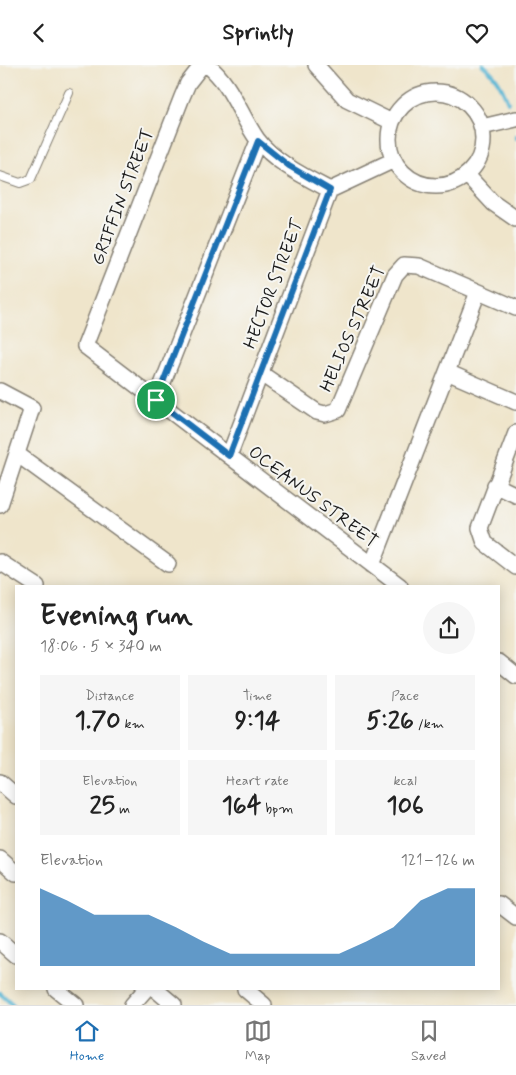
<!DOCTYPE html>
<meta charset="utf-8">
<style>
:root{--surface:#fff;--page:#f6f6f6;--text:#222;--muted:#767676;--line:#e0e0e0;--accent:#1f6fb2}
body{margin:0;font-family:Mynerve,sans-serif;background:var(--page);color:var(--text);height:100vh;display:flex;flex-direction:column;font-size:19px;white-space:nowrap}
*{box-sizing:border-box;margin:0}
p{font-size:16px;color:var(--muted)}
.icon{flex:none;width:28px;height:28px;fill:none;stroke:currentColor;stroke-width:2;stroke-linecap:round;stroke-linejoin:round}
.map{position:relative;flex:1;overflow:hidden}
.side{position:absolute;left:15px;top:520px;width:485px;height:405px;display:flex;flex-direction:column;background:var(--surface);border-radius:0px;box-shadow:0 2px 12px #0003}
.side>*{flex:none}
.pin{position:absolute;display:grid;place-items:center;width:42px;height:42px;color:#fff;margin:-21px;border:2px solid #fff;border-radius:50%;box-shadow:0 1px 5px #0007}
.round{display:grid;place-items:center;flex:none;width:52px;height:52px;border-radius:26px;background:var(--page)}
.overview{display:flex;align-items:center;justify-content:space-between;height:85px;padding:0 25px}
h1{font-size:28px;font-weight:700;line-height:38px}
.figures{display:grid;grid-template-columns:repeat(3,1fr);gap:8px;height:85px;padding:5px 25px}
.figures div{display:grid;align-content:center;border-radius:0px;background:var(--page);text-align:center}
.figures b{font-size:25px;font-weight:700}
.figures small{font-size:14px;font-weight:400}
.figures p{font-size:14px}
.chart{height:140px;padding:10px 25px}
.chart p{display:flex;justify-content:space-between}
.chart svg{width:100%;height:90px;margin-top:5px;fill:var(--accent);opacity:.7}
header{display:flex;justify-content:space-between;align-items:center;height:65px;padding:0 25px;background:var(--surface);font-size:22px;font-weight:700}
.menu{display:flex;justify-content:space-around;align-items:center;height:70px;border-top:1px solid var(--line);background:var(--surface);font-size:14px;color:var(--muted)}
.menu a{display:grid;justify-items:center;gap:2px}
.menu .active{color:var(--accent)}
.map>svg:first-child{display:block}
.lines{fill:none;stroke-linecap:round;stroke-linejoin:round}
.stream{stroke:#53b3d1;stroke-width:4.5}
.lane-casing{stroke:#868074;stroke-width:10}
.street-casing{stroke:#868074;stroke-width:18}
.lane{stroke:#fff;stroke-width:8}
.street{stroke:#fff;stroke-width:15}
.route-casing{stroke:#fff;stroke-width:10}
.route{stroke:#1f6fb2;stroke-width:6}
.labels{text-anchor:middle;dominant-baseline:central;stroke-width:4;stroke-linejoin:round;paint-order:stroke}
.street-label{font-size:18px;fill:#1c1c1c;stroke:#f6f6f2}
</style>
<header><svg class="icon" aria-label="back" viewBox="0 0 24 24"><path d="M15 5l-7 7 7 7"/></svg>Sprintly<svg class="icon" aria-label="heart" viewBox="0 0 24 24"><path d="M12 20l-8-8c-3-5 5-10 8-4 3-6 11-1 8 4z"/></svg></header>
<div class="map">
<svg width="516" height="940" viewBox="0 0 516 940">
<rect width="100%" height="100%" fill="#f6f6f2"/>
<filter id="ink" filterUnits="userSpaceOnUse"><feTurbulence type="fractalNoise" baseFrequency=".02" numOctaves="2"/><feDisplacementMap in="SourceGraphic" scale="10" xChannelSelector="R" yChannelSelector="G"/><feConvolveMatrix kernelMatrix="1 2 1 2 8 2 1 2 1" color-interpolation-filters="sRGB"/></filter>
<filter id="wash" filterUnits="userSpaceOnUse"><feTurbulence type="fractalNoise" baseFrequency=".0096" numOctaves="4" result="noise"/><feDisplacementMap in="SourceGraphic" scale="20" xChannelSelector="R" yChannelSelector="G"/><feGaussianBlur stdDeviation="1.12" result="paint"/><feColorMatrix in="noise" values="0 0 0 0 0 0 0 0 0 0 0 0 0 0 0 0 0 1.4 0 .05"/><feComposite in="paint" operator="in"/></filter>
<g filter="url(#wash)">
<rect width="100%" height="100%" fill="#efe5cb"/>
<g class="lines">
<path class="stream" d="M483,0C496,10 502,22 508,37
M516,72V73
M0,928L13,940"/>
</g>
</g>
<g filter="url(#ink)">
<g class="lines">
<defs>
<path id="lane" d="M0,111L20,118L31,114L69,28"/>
<path id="street" d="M202,0L188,18L182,32L85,281L400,521
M207,0C231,18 240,50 257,74C274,97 305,112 330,125
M316,0L347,35L392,57
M389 74a47 47 0 1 1 94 0a47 47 0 1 1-94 0Z
M482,62L516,54
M467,110L493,138L516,154
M447,307L516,337
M260,308L317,347L325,349L338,345L395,210L404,200L419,201L516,243
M0,326L32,343L0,440
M156,335L258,76
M516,368L480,463L485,478L516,502
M17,389L168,499
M229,391L330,125L394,95
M495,420L516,430
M0,497L37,521
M372,500L478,227
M499,597L516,611
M0,717L16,731
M0,794L16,808
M499,839L516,852
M0,876L16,890
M56,924L76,940
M155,924L174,940
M245,924L264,940
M132,940L146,924"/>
</defs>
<use href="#lane" class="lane-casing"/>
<use href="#street" class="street-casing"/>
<use href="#lane" class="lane"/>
<use href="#street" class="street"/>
</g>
</g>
<g class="lines" filter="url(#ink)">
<defs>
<path id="route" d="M258,76L289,101L330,125L229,391L156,335Z"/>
</defs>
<use href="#route" class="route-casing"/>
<use href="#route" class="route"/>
</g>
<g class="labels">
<g class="street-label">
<text transform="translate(123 132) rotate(-69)">GRIFFIN STREET</text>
<text transform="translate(274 219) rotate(-69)">HECTOR STREET</text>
<text transform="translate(353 264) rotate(-66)">HELIOS STREET</text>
<text transform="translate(313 432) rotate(37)">OCEANUS STREET</text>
</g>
</g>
</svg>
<div class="pin" style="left:156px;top:335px;background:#1e9e55"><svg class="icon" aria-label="arrive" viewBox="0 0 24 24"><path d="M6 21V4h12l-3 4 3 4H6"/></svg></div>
<section class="side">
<div class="overview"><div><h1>Evening run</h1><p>18:06 · 5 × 340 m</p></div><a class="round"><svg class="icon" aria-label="share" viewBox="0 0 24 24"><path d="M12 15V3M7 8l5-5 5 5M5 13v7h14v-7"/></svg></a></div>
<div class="figures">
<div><p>Distance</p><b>1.70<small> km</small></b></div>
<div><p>Time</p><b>9:14</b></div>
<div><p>Pace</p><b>5:26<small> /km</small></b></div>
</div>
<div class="figures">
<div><p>Elevation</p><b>25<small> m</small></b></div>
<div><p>Heart rate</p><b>164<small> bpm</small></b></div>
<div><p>kcal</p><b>106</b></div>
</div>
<div class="chart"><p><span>Elevation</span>121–126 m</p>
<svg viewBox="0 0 160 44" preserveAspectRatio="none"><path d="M0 44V6L10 12L20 19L30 19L40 19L50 25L60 32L70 38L80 38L90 38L100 38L110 38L120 32L130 25L140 12L150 6L160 6V44z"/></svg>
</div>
</section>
</div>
<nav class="menu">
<a class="active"><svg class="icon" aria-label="home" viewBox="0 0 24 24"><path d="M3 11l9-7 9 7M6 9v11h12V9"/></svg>Home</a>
<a><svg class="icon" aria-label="map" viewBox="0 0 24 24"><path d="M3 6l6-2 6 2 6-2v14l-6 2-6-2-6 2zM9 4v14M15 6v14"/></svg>Map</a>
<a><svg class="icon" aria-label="saved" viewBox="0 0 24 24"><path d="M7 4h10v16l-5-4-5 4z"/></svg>Saved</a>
</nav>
